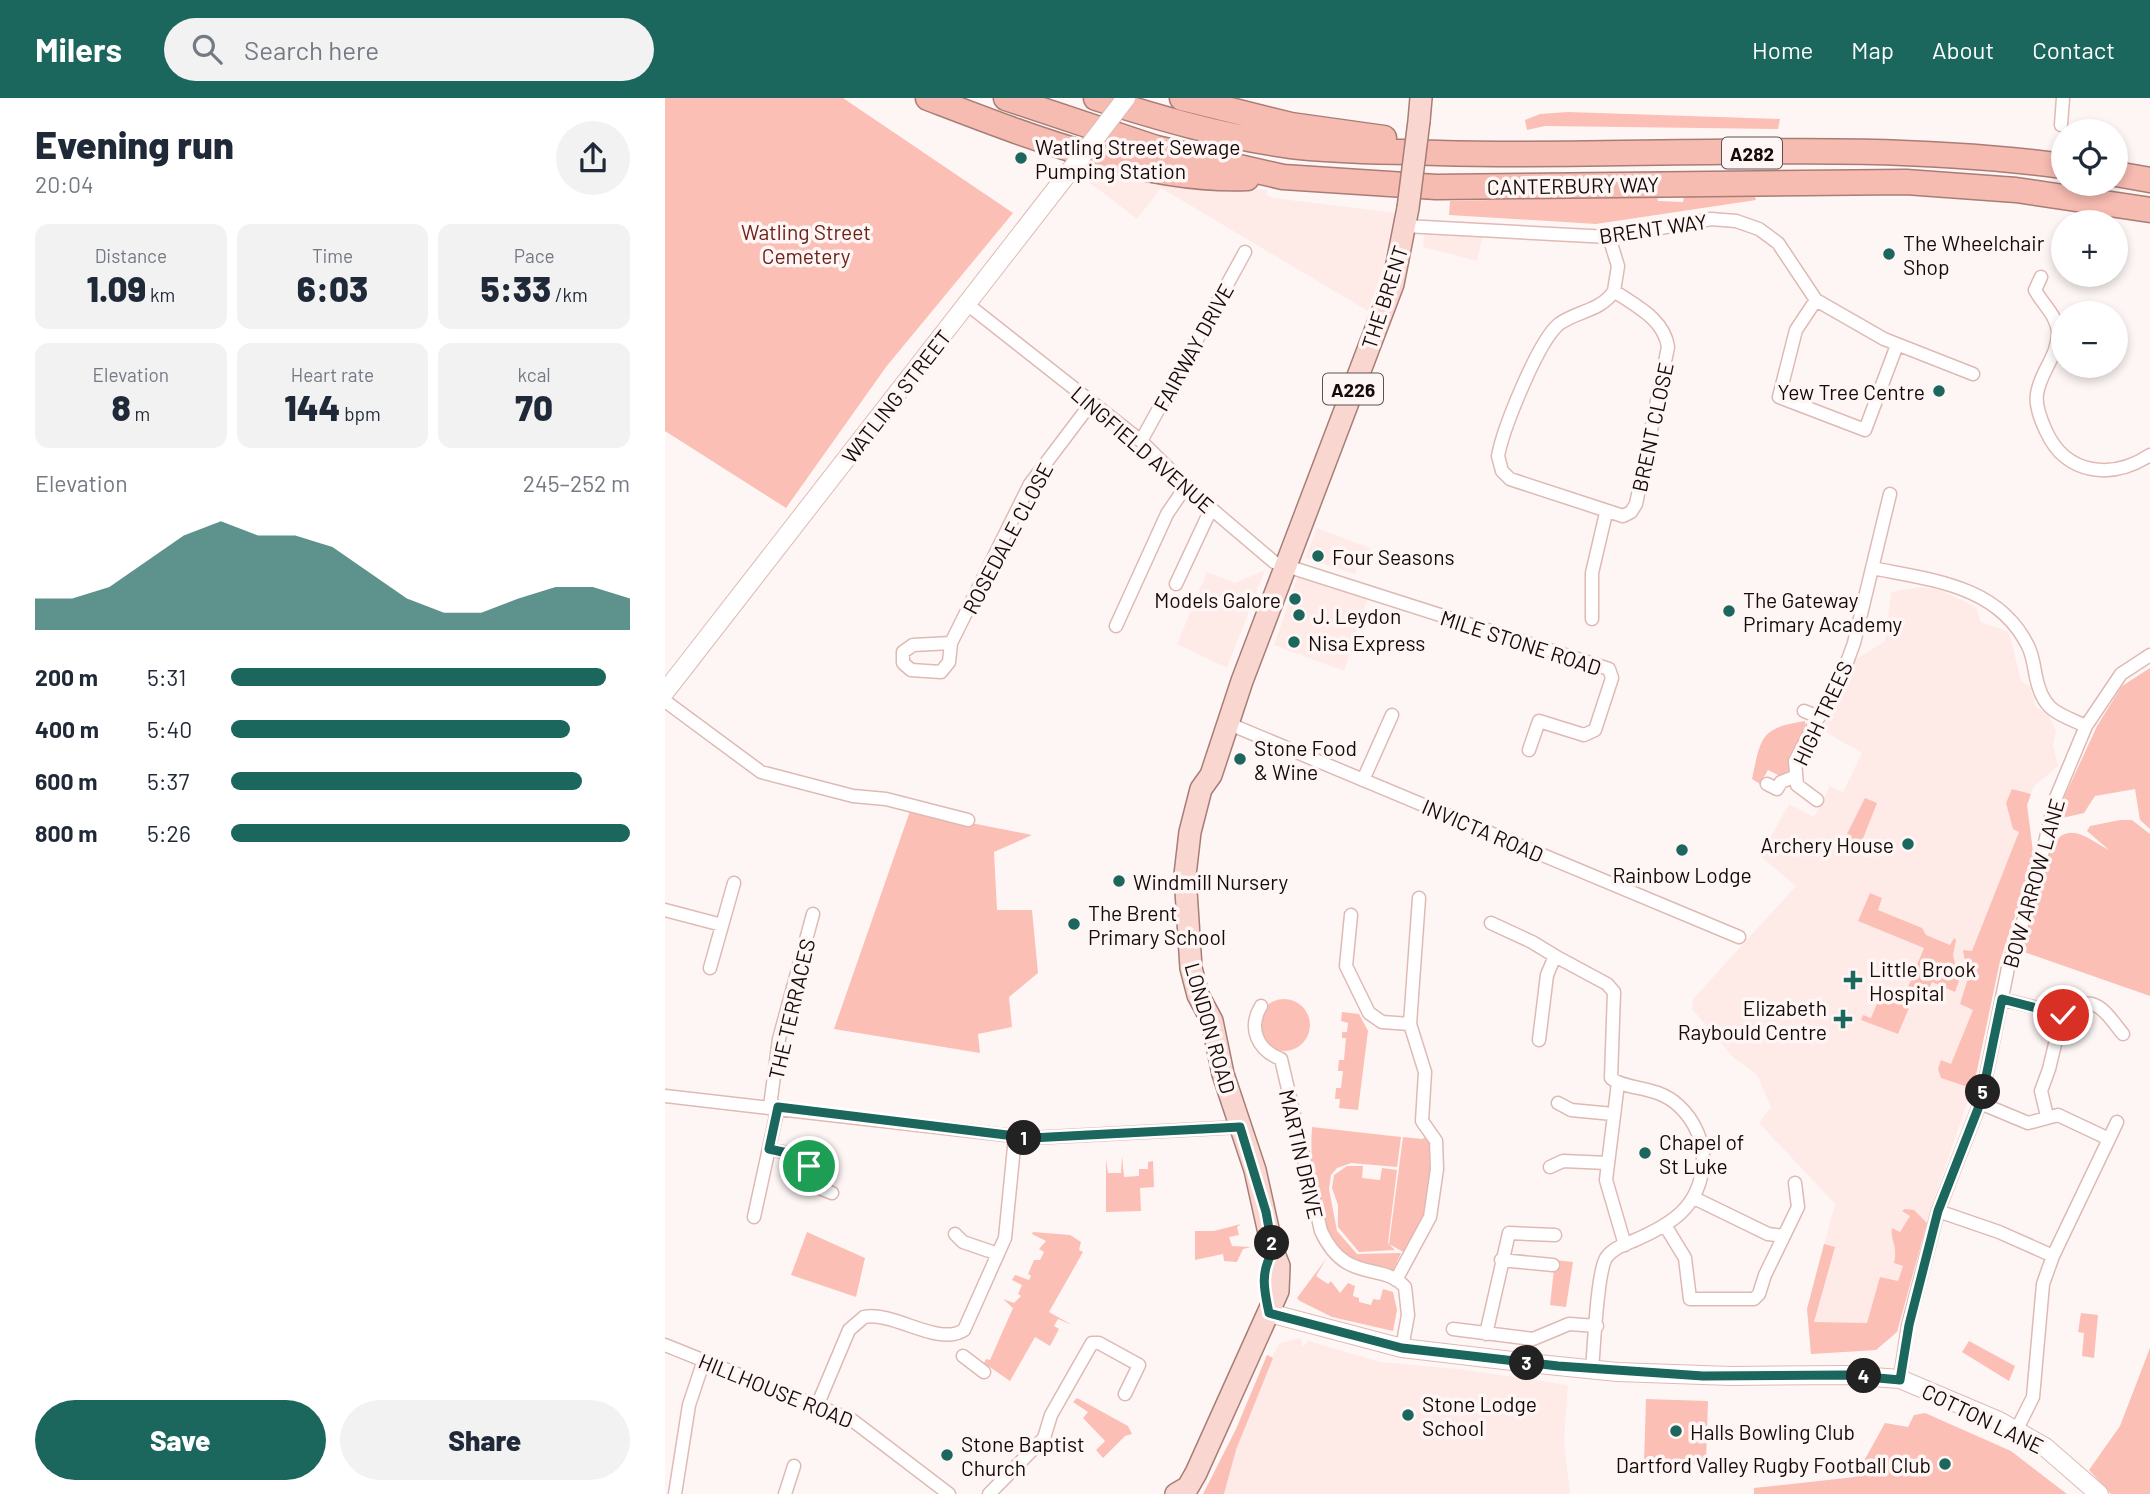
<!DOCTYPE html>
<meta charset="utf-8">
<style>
:root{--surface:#fff;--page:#f2f2f3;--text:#1f2937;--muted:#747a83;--accent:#1b665d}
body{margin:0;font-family:Barlow,sans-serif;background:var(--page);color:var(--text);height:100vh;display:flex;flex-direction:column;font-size:26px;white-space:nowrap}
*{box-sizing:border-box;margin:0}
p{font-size:23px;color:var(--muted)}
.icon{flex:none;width:38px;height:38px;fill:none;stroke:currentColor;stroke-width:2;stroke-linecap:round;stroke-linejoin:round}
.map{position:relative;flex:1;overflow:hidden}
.side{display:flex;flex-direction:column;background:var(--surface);width:665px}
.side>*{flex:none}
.fabs{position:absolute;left:1386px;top:21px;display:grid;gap:14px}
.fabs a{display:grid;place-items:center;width:77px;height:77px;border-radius:50%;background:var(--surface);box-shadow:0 4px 10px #0003;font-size:35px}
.pin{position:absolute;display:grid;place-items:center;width:60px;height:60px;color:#fff;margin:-30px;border:4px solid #fff;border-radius:50%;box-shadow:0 2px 7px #0007}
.km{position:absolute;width:35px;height:35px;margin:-18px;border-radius:50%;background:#222;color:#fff;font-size:19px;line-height:35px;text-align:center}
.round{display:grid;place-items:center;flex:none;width:74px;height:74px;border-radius:37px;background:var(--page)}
.head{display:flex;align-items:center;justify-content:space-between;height:119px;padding:0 35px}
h1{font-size:38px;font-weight:800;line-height:52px}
.stats{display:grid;grid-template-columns:repeat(3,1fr);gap:10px;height:119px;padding:7px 35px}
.stats div{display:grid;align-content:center;border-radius:14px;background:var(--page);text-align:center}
.stats b{font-size:35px;font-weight:800}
.stats small{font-size:19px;font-weight:400}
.stats p{font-size:19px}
.chart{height:196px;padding:14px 35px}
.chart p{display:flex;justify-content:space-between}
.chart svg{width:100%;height:126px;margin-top:7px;fill:var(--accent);opacity:.7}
.action{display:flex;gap:14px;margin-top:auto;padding:14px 35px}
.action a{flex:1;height:80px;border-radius:42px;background:var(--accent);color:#fff;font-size:28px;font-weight:800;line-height:80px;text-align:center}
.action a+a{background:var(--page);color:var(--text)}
ul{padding:0 35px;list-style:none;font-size:23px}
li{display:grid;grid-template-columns:112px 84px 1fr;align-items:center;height:52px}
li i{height:18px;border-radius:9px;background:var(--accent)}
header{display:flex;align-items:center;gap:42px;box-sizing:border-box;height:98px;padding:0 35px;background:var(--accent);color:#fff}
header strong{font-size:33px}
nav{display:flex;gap:38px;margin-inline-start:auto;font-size:24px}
.search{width:490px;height:63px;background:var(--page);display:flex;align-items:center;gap:18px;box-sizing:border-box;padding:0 24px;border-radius:38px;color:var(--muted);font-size:26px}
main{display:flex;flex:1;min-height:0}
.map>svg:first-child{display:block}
.built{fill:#feebe8}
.green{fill:#fcbfb5}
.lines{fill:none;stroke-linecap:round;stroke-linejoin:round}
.street-casing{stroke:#dfbab4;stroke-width:15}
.secondary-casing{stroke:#dfbab4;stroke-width:20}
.primary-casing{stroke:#a87d76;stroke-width:24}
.highway-casing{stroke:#a87d76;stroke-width:27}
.street{stroke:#fff;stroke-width:12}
.secondary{stroke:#fff;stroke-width:18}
.primary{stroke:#fad6d0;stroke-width:21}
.highway{stroke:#f6bbb1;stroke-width:24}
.secondary-bridge-casing{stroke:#dfbab4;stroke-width:20;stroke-linecap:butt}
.primary-bridge-casing{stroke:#a87d76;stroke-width:24;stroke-linecap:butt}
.secondary-bridge{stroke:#fff;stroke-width:18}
.primary-bridge{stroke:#fad6d0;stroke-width:21}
.route-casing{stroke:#fff;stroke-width:14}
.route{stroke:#1b665d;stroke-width:9}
.poi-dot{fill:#1b665d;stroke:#fef6f5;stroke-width:2.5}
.labels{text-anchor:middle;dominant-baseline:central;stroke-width:7;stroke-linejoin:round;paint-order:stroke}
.shield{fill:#fef6f5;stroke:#5c5250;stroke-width:2}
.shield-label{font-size:19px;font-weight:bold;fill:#170b09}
.poi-label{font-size:21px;fill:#170b09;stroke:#fef6f5;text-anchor:start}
.street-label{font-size:21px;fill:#170b09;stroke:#fef6f5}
.park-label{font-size:21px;fill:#6e2119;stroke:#fef6f5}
</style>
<header>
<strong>Milers</strong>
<div class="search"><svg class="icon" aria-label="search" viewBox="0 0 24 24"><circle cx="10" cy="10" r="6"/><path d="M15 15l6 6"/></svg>Search here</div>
<nav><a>Home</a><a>Map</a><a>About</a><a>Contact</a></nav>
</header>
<main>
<section class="side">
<div class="head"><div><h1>Evening run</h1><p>20:04</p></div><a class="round"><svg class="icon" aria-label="share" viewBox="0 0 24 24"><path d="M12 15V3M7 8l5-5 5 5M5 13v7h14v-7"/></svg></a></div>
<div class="stats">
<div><p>Distance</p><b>1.09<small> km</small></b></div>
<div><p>Time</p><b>6:03</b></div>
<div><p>Pace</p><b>5:33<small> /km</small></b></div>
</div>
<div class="stats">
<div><p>Elevation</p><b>8<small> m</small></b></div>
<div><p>Heart rate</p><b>144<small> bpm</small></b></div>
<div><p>kcal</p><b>70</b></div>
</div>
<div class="chart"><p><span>Elevation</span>245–252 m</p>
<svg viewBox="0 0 160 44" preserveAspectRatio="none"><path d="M0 44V33L10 33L20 29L30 20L40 11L50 6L60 11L70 11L80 15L90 24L100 33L110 38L120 38L130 33L140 29L150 29L160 33V44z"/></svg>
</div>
<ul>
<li><b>200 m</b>5:31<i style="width:94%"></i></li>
<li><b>400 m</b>5:40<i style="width:85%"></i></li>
<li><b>600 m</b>5:37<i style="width:88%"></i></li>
<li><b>800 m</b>5:26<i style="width:100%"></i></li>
</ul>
<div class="action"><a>Save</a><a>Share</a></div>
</section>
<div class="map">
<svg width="1485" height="1396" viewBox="0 0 1485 1396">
<rect width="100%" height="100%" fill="#fef6f5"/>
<path class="built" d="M430,60L569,89L602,92V97L608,100L732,115L723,157L703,213L496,90L472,121L420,81Z
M760,133L818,136L812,163L758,149Z
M652,430L705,450L704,455L696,454L690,476L640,460Z
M600,472L562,570L512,546L542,474L570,485Z
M636,478L703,499L679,573L609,547L632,480Z
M1255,489L1275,492L1311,509L1316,524L1344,534L1356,583L1365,588L1371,609L1383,616L1391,633L1388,647L1393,668L1369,688L1362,706L1369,762L1335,863L1310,982L1269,1101L1232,1234L1211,1252L1146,1256L1142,1211L1170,1106L1094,1025L1106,1009L1092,977L1068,959L1027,911L1028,901L1131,788L1095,758L1124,706L1149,719L1165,688L1178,694L1197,655L1162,635L1159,627L1191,561L1220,543L1226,494Z
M636,1240L637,1249L644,1243L715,1264L794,1271L903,1287L899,1343L905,1396H559L570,1355L607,1259L614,1245Z"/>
<path class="green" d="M0,0H178L348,115L221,269L121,410L0,333Z
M903,14L1115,21L1113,31L880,28L862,32L860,22L875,16Z
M992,98L993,103L1018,104L1019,98L1090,99L1091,102L931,126L784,117L785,103Z
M1485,570V731L1475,722L1470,691L1430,698L1419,715L1397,720V704L1432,628L1457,588Z
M1140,623L1141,629L1124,658L1125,674L1115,678L1103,672L1095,686L1087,681C1096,639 1095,630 1140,623Z
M1347,691L1366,696L1362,707L1369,762L1335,863L1310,982L1303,989L1276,980L1273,971L1276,962L1286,966L1308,912L1295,906L1303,880L1298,852L1307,853L1354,734L1348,731L1341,705Z
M1200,700L1212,705L1193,753L1182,748L1178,755L1175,750Z
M245,713L367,737L329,754L332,812H367L373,875L344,899L347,929L313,936L315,955L169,931Z
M1455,722H1467L1485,736V898L1356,853L1387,747C1405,722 1423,741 1444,752L1422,733L1425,728Z
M1205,795L1217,800L1213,812L1257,830L1261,837L1285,847L1289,840L1291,842L1288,857L1294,883L1290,894L1267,884L1263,893L1253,889L1233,936L1196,922L1198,917L1206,920L1216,896L1237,904L1259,850L1193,823Z
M593 927a26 26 0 1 1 52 0a26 26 0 1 1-52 0Z
M677,914L694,916L703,933L693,1012L674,1010L675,1001H670L671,990H676L678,973H673L674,962H679L681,940H677V934H682L683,925L676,923Z
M647,1029L736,1039L732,1069L686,1065L672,1070L666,1077L664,1091L672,1133L692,1156L736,1155L727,1175C713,1171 691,1167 680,1158C651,1133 644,1066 647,1029Z
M764,1037L769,1046L765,1111L740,1155L724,1146L738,1039L757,1041Z
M457,1058L459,1079L474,1078V1071H483V1064L488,1063L489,1089L475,1090L476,1113L441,1114V1061L443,1075H456Z
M682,1068H698L697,1080L715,1082L717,1070L732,1072L723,1145L730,1152L694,1154L673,1129V1107L667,1090L669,1077Z
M1240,1111L1249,1112L1262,1125L1232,1234L1211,1252L1146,1256L1142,1211L1159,1146L1170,1149L1149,1224L1202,1225L1215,1179L1233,1183L1238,1168L1229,1165C1233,1146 1225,1143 1227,1130L1235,1134L1245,1118L1237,1113Z
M576,1126L572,1129L574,1137L564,1139L567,1148L586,1149L578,1151L572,1164L559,1163L558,1156L530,1162V1133H549Z
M142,1134L200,1160L191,1199L126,1177Z
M368,1134L405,1137L416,1144L414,1152L418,1154L384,1214L407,1227L393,1221L389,1228L394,1231L385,1248L370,1239L345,1283L319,1265L321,1261L325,1262L348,1210L338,1201L349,1205L356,1198L353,1196L357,1187L347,1182L350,1177L364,1182L366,1178L363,1176L369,1162H375L379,1154L374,1151L381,1143L367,1136Z
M661,1161L651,1178L663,1186L666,1183L675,1195L683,1185L690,1188L688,1198L694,1200V1204L706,1207L708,1201L715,1202L718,1191L728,1194L732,1212L728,1233L667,1219L635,1203L632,1200Z
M890,1162L908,1164L901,1209L885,1207Z
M1416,1215L1433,1217L1429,1260L1417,1258L1419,1235L1413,1234Z
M1304,1243L1350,1268L1344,1283L1297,1254Z
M1485,1250V1396H1446L1424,1372L1455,1328Z
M602,1257L608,1260L571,1352L559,1396H538L571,1331Z
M412,1300L463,1328L467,1336L460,1338L438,1360L431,1352L440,1343L418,1320L423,1314L408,1304Z
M981,1301L1043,1303L1041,1366L979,1364Z
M1260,1315L1346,1353L1402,1396H1089V1390L1190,1379L1220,1325L1243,1329L1249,1317Z"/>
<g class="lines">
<defs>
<path id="street" d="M1396,27L1398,0
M740,128L944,139L1046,121L1071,123L1094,131L1113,145L1151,202L1219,241L1308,276
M944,139L953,168L949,193C971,208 999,221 1003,249L971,406L966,414L958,418L845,381L837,373L833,358C838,331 873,243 894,226C912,213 936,213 949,193
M1376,179L1370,192C1378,207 1392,217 1393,235C1393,258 1375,274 1372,296C1370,308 1376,322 1381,333C1401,377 1447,382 1485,357
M1151,202L1131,232L1114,299L1200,332L1232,247
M302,206L476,343L536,402L609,464L944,571L947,580L930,632L919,637L874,623L864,652
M476,343L580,154
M1207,470C1266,482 1333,487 1363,548C1368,558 1369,569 1371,579C1378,613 1392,615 1421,628
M511,486L546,411
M927,521V475L941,415
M451,528L502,416L521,388
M286,545L284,564L276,574L246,572L238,565V554L248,547L286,545L365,386L427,304
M0,603L96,674L188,698L221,701L303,722
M1139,613L1154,619
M562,625L1074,839
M698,682L727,617
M1102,686L1112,691L1116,684L1129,679
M1152,702L1132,687L1130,663L1181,567L1189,545L1225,396
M0,812L57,827
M686,817L681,868L704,915L717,924L745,926
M826,825L867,844L890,858
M45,870L69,785
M1337,901L1400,917C1408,915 1412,908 1419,906C1436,902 1449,926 1458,936
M596,908C583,930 592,952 616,961L656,1133C681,1187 717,1163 740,1189L743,1217L737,1250
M874,942L882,877L890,858L942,886L949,894L946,980C961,993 991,986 1014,1008C1030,1023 1039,1044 1038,1065C1035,1110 1005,1127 968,1143C958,1147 947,1151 941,1160C932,1175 929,1250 927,1272
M953,985L941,1082L960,1147
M0,998L366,1040L575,1029
M893,1005L906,1012L948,1016
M1315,1005L1363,1025L1393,1017L1444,1041L1388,1158L1378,1186L1368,1299L1351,1333
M105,1008L114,941L148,816
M1382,1018L1376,993L1384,971L1397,917
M1444,1041L1452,1024
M104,1051L132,1057L142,1062L144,1068L142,1085L167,1095
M885,1069L898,1063L943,1065
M1029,1100L1103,1136L1119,1138
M1273,1113L1334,1134L1388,1158
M89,1119L113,1009
M1001,1129L1020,1160L1025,1201H1089L1094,1196L1100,1177L1133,1109L1130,1085
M290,1136L298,1144L333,1156
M836,1162L888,1167
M731,1182L765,1119L772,1071L771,1043L757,1023L760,974L745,926L754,800
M788,1231L868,1241L904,1226L932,1228
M821,1236L844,1135L890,1137
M0,1247L187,1322L284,1396
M298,1258L319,1274
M1235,1281L1243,1228L1273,1113L1316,1003L1344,865L1369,791L1390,702L1421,628L1456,576L1485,557
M152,1308L184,1232L199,1219C229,1213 273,1249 299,1232L340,1140L350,1039
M10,1396L24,1307L39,1262
M120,1396L129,1368
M324,1396L379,1340L386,1317L427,1245H434L474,1267L460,1296"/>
<path id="secondary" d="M0,594L408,69
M604,1215L737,1250L864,1265L952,1274L1066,1278L1181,1277L1235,1281L1334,1323L1380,1349L1434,1396"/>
<path id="primary" d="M754,23L756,0
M511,1396L523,1389L531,1375L613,1193L614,1168L608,1153L590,1072L558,976L547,923L533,897L526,870L520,777L525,734L536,691L546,677L577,583L728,186L743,110"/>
<path id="highway" d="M263,0C360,37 477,84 582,80
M341,0L491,50L618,79L771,89L1241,84L1351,92L1485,112
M431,0C494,20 559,39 626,48C675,54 725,53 774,55C982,61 1192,40 1398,68
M517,0L626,27L719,40
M1451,76L1485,82"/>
</defs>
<use href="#street" class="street-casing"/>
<use href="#secondary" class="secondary-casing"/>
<use href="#primary" class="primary-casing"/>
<use href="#highway" class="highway-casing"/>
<use href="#street" class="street"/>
<use href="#secondary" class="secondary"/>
<use href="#primary" class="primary"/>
<use href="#highway" class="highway"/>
<defs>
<path id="secondary-bridge" d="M408,69L461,0"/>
<path id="primary-bridge" d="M743,110L754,23"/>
</defs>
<use href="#secondary-bridge" class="secondary-bridge-casing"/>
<use href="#primary-bridge" class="primary-bridge-casing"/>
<use href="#secondary-bridge" class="secondary-bridge"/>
<use href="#primary-bridge" class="primary-bridge"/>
</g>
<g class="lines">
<defs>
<path id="route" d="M144,1068L142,1062L132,1057L104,1051L113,1009L366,1040L575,1029L601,1114L608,1153C595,1174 599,1192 604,1215L737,1250L893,1268L1038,1278L1181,1277L1235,1282L1244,1227L1273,1113L1316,1003L1337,901L1398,917"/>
</defs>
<use href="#route" class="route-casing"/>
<use href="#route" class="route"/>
</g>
<g class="poi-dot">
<circle cx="356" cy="60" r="7"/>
<circle cx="1224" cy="156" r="7"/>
<circle cx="1274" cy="293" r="7"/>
<circle cx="653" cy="458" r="7"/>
<circle cx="630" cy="501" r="7"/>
<circle cx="1064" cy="513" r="7"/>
<circle cx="634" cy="517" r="7"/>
<circle cx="629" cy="544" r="7"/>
<circle cx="575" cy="661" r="7"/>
<circle cx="1243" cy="746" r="7"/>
<circle cx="1017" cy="752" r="7"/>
<circle cx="454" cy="783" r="7"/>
<circle cx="409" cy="826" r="7"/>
<path d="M1184.5 871.5h7v7h7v7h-7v7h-7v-7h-7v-7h7z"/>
<path d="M1174.5 910.5h7v7h7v7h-7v7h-7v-7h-7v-7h7z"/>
<circle cx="980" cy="1055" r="7"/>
<circle cx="743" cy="1317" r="7"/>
<circle cx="1011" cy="1333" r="7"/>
<circle cx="282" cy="1357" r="7"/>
<circle cx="1280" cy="1366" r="7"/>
</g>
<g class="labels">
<g class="shield">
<rect x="1057" y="39.5" width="60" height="31" rx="5"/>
<rect x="658" y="275.5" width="60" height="31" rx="5"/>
</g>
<g class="shield-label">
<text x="1087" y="55">A282</text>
<text x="688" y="291">A226</text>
</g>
<g class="poi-label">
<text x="370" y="48">Watling Street Sewage<tspan x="370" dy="24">Pumping Station</tspan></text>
<text x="1238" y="144">The Wheelchair<tspan x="1238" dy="24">Shop</tspan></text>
<text x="1260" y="293" text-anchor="end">Yew Tree Centre</text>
<text x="667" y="458">Four Seasons</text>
<text x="616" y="501" text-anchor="end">Models Galore</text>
<text x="1078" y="501">The Gateway<tspan x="1078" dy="24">Primary Academy</tspan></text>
<text x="648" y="517">J. Leydon</text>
<text x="643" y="544">Nisa Express</text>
<text x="589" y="649">Stone Food<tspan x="589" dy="24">&amp; Wine</tspan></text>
<text x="1229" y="746" text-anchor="end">Archery House</text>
<text x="1017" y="776" text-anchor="middle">Rainbow Lodge</text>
<text x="468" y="783">Windmill Nursery</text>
<text x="423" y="814">The Brent<tspan x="423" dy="24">Primary School</tspan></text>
<text x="1204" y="870">Little Brook<tspan x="1204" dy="24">Hospital</tspan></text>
<text x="1162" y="909" text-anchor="end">Elizabeth<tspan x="1162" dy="24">Raybould Centre</tspan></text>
<text x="994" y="1043">Chapel of<tspan x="994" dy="24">St Luke</tspan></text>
<text x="757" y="1305">Stone Lodge<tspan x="757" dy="24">School</tspan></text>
<text x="1025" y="1333">Halls Bowling Club</text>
<text x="296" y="1345">Stone Baptist<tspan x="296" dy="24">Church</tspan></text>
<text x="1266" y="1366" text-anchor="end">Dartford Valley Rugby Football Club</text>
</g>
<g class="street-label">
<text transform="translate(908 87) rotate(-1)">CANTERBURY WAY</text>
<text transform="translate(988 130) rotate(-8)">BRENT WAY</text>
<text transform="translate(719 199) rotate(-72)">THE BRENT</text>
<text transform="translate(528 249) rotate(-61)">FAIRWAY DRIVE</text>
<text transform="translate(231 298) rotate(-52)">WATLING STREET</text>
<text transform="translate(987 329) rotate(-78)">BRENT CLOSE</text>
<text transform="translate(478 351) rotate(41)">LINGFIELD AVENUE</text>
<text transform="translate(342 440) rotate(-62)">ROSEDALE CLOSE</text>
<text transform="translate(856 544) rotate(18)">MILE STONE ROAD</text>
<text transform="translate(1157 615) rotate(-65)">HIGH TREES</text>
<text transform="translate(818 732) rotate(23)">INVICTA ROAD</text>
<text transform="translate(1368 785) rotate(-74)">BOW ARROW LANE</text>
<text transform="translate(126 911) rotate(-77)">THE TERRACES</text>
<text transform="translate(546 930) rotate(74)">LONDON ROAD</text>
<text transform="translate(637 1056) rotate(77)">MARTIN DRIVE</text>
<text transform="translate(111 1292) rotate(22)">HILLHOUSE ROAD</text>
<text transform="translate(1318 1320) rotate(26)">COTTON LANE</text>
</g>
<g class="park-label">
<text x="141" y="133">Watling Street<tspan x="141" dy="24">Cemetery</tspan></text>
</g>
</g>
</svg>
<div class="fabs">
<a><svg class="icon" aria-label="locate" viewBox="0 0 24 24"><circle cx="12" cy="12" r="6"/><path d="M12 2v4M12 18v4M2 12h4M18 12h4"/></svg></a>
<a>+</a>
<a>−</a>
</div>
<div class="pin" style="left:144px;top:1068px;background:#1e9e55"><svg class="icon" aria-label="arrive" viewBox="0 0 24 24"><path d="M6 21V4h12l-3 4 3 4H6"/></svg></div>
<div class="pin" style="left:1398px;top:917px;background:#d93025"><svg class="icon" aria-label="check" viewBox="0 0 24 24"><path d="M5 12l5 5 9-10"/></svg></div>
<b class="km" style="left:359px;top:1040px">1</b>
<b class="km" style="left:607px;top:1145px">2</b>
<b class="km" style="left:862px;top:1265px">3</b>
<b class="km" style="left:1199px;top:1278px">4</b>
<b class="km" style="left:1318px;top:994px">5</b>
</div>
</main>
